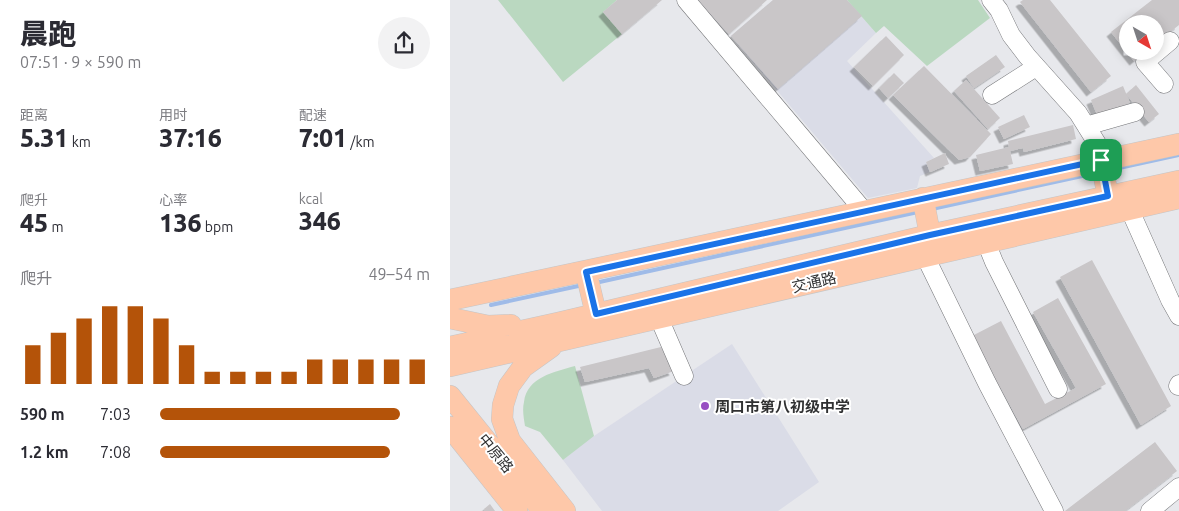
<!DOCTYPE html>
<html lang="zh">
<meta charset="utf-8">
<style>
:root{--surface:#fff;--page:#f2f2f3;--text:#2b2b33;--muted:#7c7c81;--accent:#b45309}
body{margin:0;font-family:Ubuntu,"Noto Sans SC",sans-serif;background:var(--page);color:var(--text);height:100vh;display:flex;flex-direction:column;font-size:19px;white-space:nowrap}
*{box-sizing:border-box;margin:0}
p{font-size:16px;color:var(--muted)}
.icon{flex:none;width:28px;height:28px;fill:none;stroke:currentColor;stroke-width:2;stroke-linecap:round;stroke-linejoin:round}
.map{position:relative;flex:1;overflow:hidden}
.side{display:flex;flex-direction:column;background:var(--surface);width:450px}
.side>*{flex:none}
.needle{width:32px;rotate:141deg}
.buttons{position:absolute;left:669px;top:15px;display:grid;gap:10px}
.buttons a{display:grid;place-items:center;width:45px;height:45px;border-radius:50%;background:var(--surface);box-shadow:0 2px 12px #0003;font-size:25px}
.pin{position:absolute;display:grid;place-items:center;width:42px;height:42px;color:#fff;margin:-21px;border-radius:10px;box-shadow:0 2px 8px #0006}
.round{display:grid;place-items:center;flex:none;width:52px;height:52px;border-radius:26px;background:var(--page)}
.headline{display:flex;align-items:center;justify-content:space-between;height:85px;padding:0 20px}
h1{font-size:28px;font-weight:800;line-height:38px}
.figures{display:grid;grid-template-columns:repeat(3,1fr);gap:8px;height:85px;padding:5px 20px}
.figures div{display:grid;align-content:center}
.figures b{font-size:25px;font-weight:800}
.figures small{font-size:14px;font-weight:400}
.figures p{font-size:14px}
.chart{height:140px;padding:10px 20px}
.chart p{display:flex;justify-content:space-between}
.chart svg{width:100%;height:90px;margin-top:5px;stroke:var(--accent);stroke-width:6}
ul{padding:0 20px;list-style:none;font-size:16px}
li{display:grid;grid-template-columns:80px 60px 1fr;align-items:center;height:38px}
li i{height:12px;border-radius:6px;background:var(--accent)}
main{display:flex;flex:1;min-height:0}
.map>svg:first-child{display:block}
.built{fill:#dadce7}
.green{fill:#bad8c0}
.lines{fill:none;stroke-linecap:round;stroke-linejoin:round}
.stream{stroke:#9fbbe8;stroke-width:4}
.building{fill:#c9c6c8;filter:url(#shadow)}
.minor-casing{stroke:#747578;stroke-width:19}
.major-casing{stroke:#c5c5c6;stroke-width:22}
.minor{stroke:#fff;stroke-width:18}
.major{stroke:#fec8a9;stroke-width:21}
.route-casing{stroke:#fff;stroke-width:10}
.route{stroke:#1a73e8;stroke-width:6}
.poi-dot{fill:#984fc2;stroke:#fff;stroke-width:2}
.labels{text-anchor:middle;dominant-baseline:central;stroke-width:4;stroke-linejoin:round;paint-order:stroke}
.street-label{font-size:15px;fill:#303132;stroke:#fff}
.poi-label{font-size:15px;font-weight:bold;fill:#303132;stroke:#fff;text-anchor:start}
</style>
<main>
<section class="side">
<div class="headline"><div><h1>晨跑</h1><p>07:51 · 9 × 590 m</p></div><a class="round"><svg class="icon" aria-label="share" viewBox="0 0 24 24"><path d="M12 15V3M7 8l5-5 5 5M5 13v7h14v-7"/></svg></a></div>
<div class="figures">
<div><p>距离</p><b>5.31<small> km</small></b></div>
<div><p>用时</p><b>37:16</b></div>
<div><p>配速</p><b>7:01<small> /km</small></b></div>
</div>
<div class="figures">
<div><p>爬升</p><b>45<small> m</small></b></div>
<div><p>心率</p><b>136<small> bpm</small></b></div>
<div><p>kcal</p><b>346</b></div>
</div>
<div class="chart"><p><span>爬升</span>49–54 m</p>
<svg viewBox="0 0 160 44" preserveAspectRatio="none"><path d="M5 44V25M15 44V19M25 44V12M35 44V6M45 44V6M55 44V12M65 44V25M75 44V38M85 44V38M95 44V38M105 44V38M115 44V32M125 44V32M135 44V32M145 44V32M155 44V32"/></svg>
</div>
<ul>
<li><b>590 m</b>7:03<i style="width:89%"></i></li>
<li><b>1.2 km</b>7:08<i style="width:85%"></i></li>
</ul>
</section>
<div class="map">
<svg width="729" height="511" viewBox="0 0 729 511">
<defs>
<filter id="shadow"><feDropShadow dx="-4.5" dy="4.5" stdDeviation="0" flood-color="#0004"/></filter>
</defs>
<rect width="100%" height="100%" fill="#e7e8ec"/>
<path class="built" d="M323,0H397L426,33L397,61L484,158L476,162L480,172L470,176L467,188L418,198L281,36Z
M282,344L369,482L328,511H152L113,460L135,442Z"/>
<path class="green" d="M48,0H167L153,12L172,34L113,82Z
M397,0H528L540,18L477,66L434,26L426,33Z
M125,366L144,436L113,460L90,432L75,426C74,419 72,410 74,402C77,377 104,372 125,366Z"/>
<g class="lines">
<path class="stream" d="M660,170L729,155
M482,209L646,173
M145,283L468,212
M41,305L133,285"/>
</g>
<path class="building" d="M167,0H212L172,34L153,12Z
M248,0H317L279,34Z
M323,0H397L412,16L328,89L281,36Z
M573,0H600L661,76L641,92L570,2Z
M702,0H729V25L705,44V24H678V51H696L684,61L661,32Z
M436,36L454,55L423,86L404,67Z
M546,55L555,67L524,88L516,76Z
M474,66L541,134L520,157L509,160L443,95Z
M444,73L454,83L438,98L429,88Z
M516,80L550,118L538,129L504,91Z
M686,85L709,114L699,122L676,94Z
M673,86L680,103L648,117L641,100Z
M574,115L580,127L554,139L548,127Z
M623,125L626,139L574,152L573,148L560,151L563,164L530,171L526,155L559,147L558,141Z
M495,153L499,164L480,172L476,162Z
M642,260L721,406L691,425L610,277Z
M608,298L656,384L573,429L522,336L551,321L595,404L626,388L583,312Z
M211,347L224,371L204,378L199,368L135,382L130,367Z
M705,442L727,471L675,511H615Z
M40,504L45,511H35L34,509Z"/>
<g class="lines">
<defs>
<path id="minor" d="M236,0L414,211
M541,0L549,10L561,35L577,56L628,113L648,145L651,161
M714,84L695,62L720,41
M542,95L586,67
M636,126L685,112
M679,208L720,300L729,316
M536,242L544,262L608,389
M475,256L537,383L604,511
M209,318L234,376
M728,386L729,384
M700,511L729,487"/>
<path id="major" d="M651,161L658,196
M473,198L480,235
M136,272L146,314
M0,300L729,144
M0,318L38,326L61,325
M0,347L108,323L480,235L729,181
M101,347L73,367L59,386L53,405L52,419L60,441L115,511
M0,366L729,198
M0,396L93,511
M0,427L67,511"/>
</defs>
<use href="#minor" class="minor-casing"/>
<use href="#major" class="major-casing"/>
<use href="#minor" class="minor"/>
<use href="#major" class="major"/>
</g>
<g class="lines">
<defs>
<path id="route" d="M651,160L658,196L480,235L146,314L136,272Z"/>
</defs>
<use href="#route" class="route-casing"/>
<use href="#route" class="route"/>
</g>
<circle class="poi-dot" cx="255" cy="406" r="5"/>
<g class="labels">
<g class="street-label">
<text transform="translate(364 282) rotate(-13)">交通路</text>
<text transform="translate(46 453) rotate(51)">中原路</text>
</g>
<g class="poi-label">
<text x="265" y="406">周口市第八初级中学</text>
</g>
</g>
</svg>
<div class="buttons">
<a><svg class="needle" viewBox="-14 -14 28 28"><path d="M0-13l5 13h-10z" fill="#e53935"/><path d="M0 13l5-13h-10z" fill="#7c7c81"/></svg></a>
</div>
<div class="pin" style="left:651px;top:160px;background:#1e9e55"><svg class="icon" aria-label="arrive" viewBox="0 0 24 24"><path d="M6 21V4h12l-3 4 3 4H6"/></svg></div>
</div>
</main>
